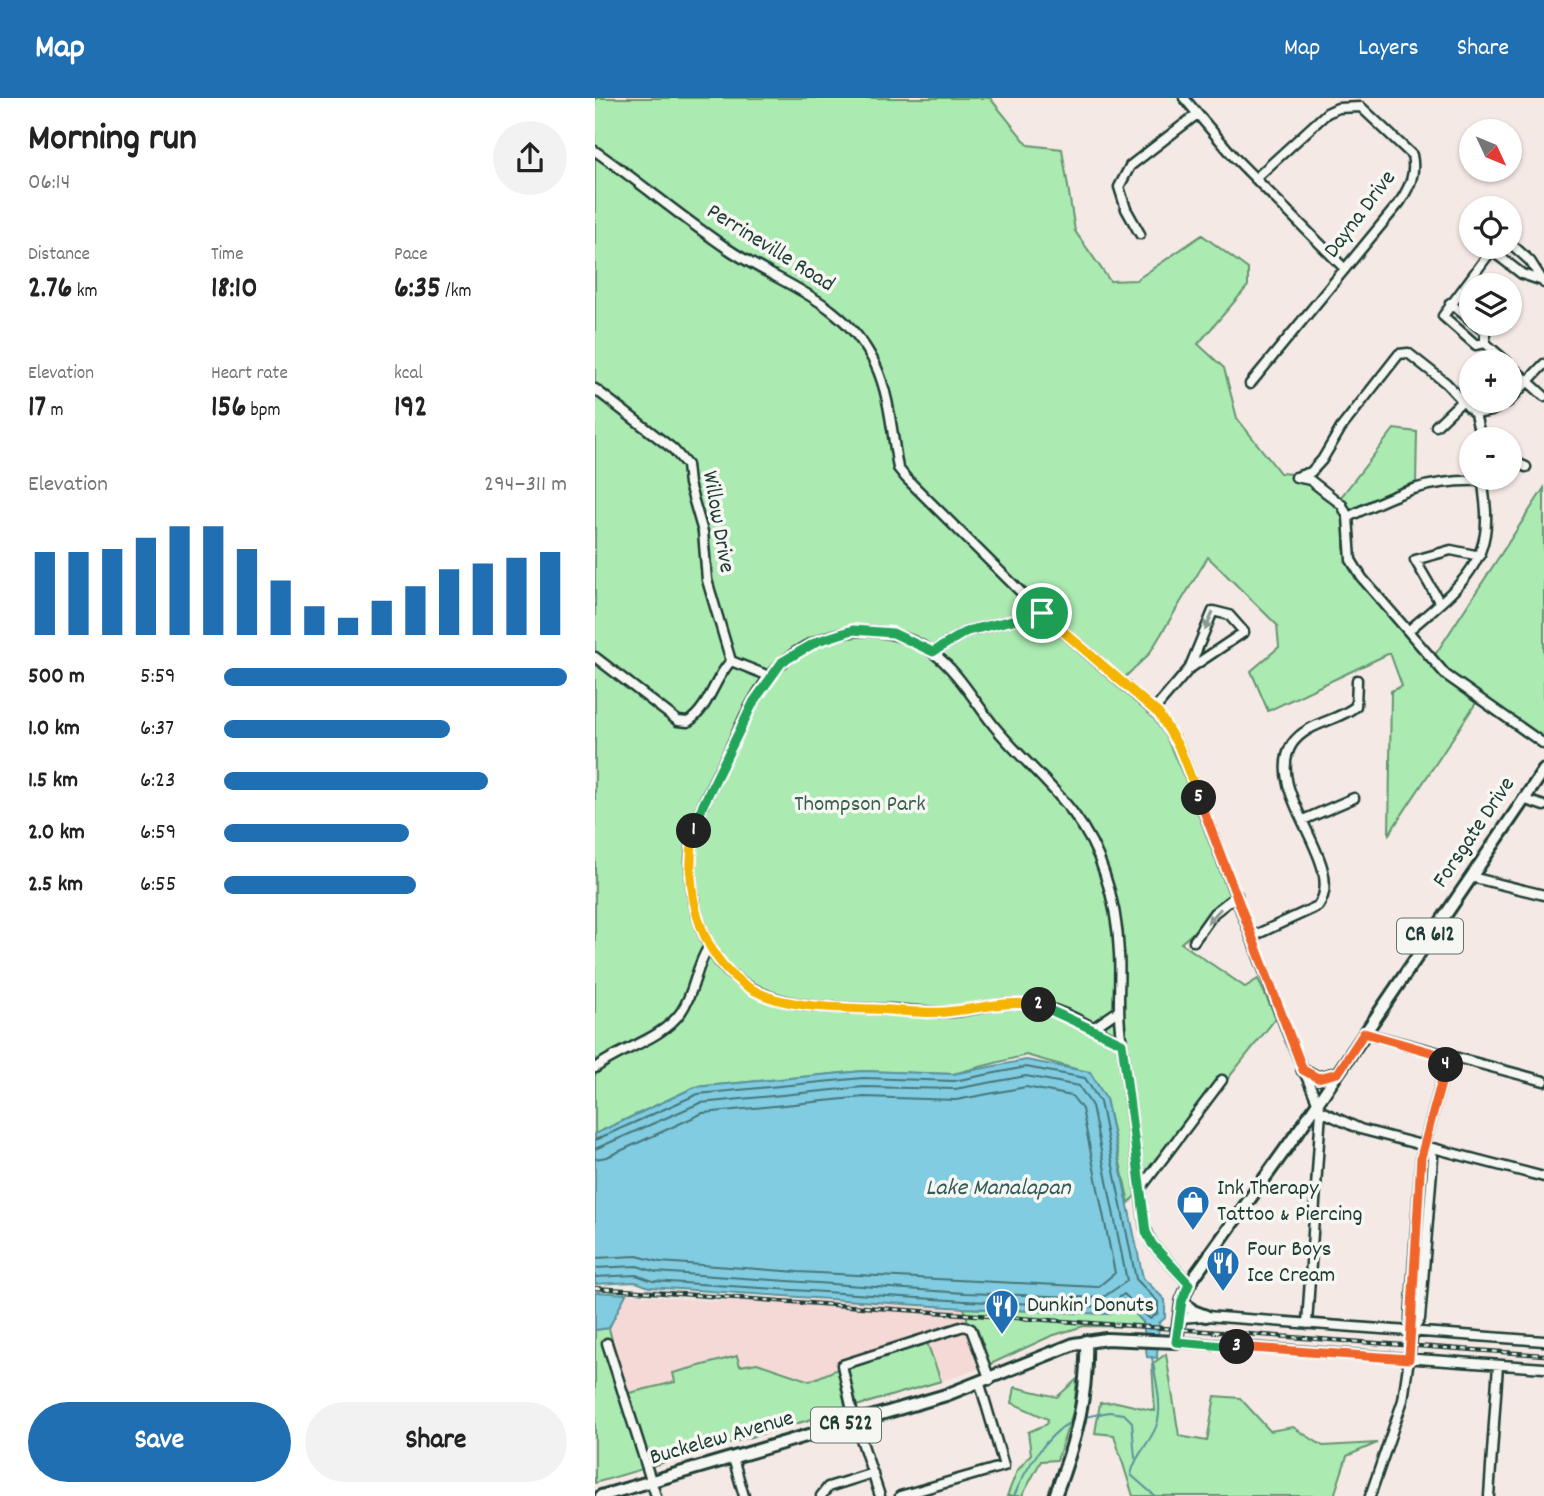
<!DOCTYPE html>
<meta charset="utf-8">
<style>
:root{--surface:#fff;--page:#f2f2f2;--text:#222;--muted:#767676;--accent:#1f6fb2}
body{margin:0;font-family:Dekko,sans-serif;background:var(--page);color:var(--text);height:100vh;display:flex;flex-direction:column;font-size:26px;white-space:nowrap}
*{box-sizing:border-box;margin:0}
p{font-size:23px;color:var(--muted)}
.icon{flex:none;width:38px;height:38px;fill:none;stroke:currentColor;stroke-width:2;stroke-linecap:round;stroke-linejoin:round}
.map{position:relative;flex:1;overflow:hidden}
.details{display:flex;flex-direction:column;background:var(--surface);width:595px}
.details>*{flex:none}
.needle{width:46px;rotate:134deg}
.fabs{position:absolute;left:864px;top:21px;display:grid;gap:14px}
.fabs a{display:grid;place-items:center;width:63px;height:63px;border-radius:50%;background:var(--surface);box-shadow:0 2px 5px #0004;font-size:35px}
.pin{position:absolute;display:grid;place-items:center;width:60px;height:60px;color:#fff;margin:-30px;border:4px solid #fff;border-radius:50%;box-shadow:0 2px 7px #0007}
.km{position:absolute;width:35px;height:35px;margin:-18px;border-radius:50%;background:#222;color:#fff;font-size:19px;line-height:35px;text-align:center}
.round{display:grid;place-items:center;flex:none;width:74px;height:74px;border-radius:37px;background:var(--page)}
.overview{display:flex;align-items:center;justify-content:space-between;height:119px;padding:0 28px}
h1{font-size:38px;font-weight:700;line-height:52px}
.figures{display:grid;grid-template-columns:repeat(3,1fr);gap:10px;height:119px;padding:7px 28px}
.figures div{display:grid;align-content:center}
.figures b{font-size:30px;font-weight:700}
.figures small{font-size:19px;font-weight:400}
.figures p{font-size:19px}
.chart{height:196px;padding:14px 28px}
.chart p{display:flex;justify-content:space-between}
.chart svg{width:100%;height:126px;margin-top:7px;stroke:var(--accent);stroke-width:6}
.action{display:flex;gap:14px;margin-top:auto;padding:14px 28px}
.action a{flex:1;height:80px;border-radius:42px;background:var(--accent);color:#fff;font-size:28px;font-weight:700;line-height:80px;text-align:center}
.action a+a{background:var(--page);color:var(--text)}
ul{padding:0 28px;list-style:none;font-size:23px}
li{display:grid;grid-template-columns:112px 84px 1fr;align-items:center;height:52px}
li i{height:18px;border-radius:9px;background:var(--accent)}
header{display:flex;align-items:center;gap:42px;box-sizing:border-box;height:98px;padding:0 35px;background:var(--accent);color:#fff}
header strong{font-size:33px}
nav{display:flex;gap:38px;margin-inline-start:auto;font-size:24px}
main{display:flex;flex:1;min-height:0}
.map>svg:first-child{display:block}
.built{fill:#f4d9d6}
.green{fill:#abeab1;stroke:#659472;stroke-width:2}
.water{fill:#81cce1;stroke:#5a939c;stroke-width:2}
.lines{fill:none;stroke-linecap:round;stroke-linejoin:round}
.shore{stroke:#467679;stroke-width:2}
.stream{stroke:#5a939c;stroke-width:2}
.minor-casing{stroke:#1f3d34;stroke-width:13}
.major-casing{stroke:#1f3d34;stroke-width:16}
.minor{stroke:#f6f6f2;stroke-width:8}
.major{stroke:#f6f6f2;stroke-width:10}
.rail-casing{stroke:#1f3d34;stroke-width:4.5}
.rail{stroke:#f6f6f2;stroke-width:2;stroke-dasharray:5;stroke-linecap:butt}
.oneway{fill:#8a9a93}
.split-1-casing{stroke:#fff;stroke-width:14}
.split-2-casing{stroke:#fff;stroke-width:14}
.split-3-casing{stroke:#fff;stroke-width:14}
.split-4-casing{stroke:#fff;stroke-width:14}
.split-5-casing{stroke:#fff;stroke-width:14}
.split-6-casing{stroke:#fff;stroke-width:14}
.split-1{stroke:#22a559;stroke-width:9}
.split-2{stroke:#f5b400;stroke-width:9}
.split-3{stroke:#22a559;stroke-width:9}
.split-4{stroke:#f0652b;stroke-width:9}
.split-5{stroke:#f0652b;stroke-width:9}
.split-6{stroke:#f5b400;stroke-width:9}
.labels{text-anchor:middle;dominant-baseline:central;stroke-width:7;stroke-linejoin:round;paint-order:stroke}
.shield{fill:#f6f6f2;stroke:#60746d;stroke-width:2}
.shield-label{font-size:21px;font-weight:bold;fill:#1f3d34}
.street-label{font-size:23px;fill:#1f3d34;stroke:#f6f6f2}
.park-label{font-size:23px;fill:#3b604d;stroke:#f6f6f2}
.poi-label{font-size:23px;fill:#1f3d34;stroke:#f6f6f2;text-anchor:start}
.water-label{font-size:24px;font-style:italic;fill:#335a57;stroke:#f6f6f2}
</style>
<header>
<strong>Map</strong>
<nav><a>Map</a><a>Layers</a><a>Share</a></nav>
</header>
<main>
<section class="details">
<div class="overview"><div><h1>Morning run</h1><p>06:14</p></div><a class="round"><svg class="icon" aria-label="share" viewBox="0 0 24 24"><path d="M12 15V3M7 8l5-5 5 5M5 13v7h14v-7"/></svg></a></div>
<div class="figures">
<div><p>Distance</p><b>2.76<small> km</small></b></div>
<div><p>Time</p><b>18:10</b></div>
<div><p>Pace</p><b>6:35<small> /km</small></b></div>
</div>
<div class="figures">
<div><p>Elevation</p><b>17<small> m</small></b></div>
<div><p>Heart rate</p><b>156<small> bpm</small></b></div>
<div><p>kcal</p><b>192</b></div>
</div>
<div class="chart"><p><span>Elevation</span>294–311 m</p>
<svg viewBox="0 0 160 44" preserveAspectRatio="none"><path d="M5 44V15M15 44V15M25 44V14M35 44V10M45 44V6M55 44V6M65 44V14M75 44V25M85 44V34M95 44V38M105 44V32M115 44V27M125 44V21M135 44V19M145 44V17M155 44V15"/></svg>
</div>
<ul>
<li><b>500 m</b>5:59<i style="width:100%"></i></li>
<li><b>1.0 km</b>6:37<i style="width:66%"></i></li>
<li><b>1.5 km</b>6:23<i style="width:77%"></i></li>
<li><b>2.0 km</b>6:59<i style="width:54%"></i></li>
<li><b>2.5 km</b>6:55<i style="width:56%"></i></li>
</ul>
<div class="action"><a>Save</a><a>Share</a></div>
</section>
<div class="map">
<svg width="949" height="1398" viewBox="0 0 949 1398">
<rect width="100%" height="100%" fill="#f5e9e5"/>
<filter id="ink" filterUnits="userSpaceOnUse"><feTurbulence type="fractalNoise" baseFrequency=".0143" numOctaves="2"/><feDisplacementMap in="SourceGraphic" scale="14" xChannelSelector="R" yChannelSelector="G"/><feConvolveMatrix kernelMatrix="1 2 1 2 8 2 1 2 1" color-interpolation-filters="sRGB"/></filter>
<g filter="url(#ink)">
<path class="built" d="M31,1196L117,1203L201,1200L369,1210L387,1270L346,1283L330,1239L282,1254L215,1283L162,1265L145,1268L142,1258L78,1275L81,1284L30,1296L14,1230Z"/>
<path class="green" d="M0,0H395L433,47L467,51L480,133L515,183L541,182L607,137L653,171V188L603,246L629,270L642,320L685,375L709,377L742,404L799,331L822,334L821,385L749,417V451L836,563L949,390V647L883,602L794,736L796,593L807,588L795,555L673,613L656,573L684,549L682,527L613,459L554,556L526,583L559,612L642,797L586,845L650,889L663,881L681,920L534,1105L511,1001L495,975L431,957L358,976L268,973L100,989L0,1036Z
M528,1202L548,1224L549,1229L489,1228L456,1238L387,1270L369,1210L515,1216Z
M14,1230L30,1296L80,1284L78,1275L142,1258L145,1268L162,1265L215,1283L282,1254L330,1239L346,1283L0,1385V1232Z
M571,1256L584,1338L612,1343L620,1298L645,1300L675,1333L698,1329L728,1348L782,1345L752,1358L739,1398H538L519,1337L500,1335L505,1305L522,1304L560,1313L557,1266Z
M482,1281L479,1311L462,1362L446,1363L427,1398H412L422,1373L436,1356L433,1334L452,1326L453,1321L417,1305L420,1289L462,1299Z"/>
<path class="water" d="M431,962L495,974L511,1001L548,1180L570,1202V1220L564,1225L562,1260L552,1259L548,1224L528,1202L515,1216L369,1210L54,1189L41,1184L0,1186V1036L100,989L268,973L358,976Z
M0,1194L31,1196L14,1230L0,1232Z"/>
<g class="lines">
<path class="shore" d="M0,1042L103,996L268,980L359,983L431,969L490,980L505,1004L541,1181L563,1204V1215L555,1221L529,1196L511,1209L370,1203L58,1183L41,1177L0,1179
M0,1051L105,1005L269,989L360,991L431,978L484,988L497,1008L532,1183L507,1200L370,1195L61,1174L42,1168L0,1170
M0,1061L12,1059L108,1015L269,999L361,1002L431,989L477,998L487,1011L520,1175L503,1189L203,1174L65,1164L42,1158L0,1160"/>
<path class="stream" d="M557,1259C560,1280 569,1309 561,1329C553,1348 540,1357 536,1377L560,1398
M490,1319L514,1314L529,1316L537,1324L540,1360
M419,1398C430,1372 452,1335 478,1323"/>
<defs>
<path id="minor" d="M589,0L640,60L750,171
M0,53C45,84 87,120 133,151C188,188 249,201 280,266C295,297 297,337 303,370L311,380L447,515L563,616L584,649L693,936L726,1013L765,1031L949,1079
M545,136L531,111L524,89L535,68L601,17
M915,145L935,163L949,185
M899,149L848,218L881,247L890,245L912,264
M896,152L927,176L945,182
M855,205L877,223
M880,226L890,234V245
M915,267L949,298
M655,286L805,104C815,88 821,76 817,57L766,9L743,10L732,15L661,80
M0,291L78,351L92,367L94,386L108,434L112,482L136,563L174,578
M915,302L949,266
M880,316L896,313L914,303
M841,328L868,302
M915,362L931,369
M704,378L716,374L727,362L746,330L804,256L813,255L851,285L880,316L886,341
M701,379L715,382L747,407L753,419L756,462L767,480L851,577L949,646
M753,419C802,395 832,381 888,383
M845,505L820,462L856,452L885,458
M813,533C848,502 891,474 891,423C892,409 888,394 888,380
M338,554L372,533L447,515
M0,559L83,623L93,624C115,609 118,582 136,563
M559,612L594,571L649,534L634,517L618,513L594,571
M928,701L949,708
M708,722L759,700
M876,779L949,797
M658,838L723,808C754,766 667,694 697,646C712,624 742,624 761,608L762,582
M599,843L619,815L642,797
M498,930L523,913
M769,935L949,983
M527,945C498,930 464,908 432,906C403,903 383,912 357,914C336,915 315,912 295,911C241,909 181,914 137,877C101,848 87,773 100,730C107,704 121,680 133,655C145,629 157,599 176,577C215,529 287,519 337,554C363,573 379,603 399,628C441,679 488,708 509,774C518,800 523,828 524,855C526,886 521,915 527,945L550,1129L557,1146L594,1186
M0,970C26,950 66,942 86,914C100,894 100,870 113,850
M545,1091L627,982
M585,1220L611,1218L949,1243
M712,1226L726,1013
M818,1233L815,1221L826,1059L853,959
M581,1244L949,1270
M12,1245L61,1398
M138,1360L149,1398
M226,1398L233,1389L278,1375
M285,1398L258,1317L247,1267L369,1228L376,1231L395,1282
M305,1398L409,1368L385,1286
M775,1398L808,1302L818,1233L825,1221L838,1060L831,1048
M894,1398L903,1267"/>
<path id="major" d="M708,972L723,980L740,976
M587,1203L598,1213L611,1218
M6,1398L351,1297L479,1246L511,1241L581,1244L587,1203L594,1186L707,1028L949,672
M460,1398C480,1346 493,1299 491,1243"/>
</defs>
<use href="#minor" class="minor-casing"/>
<use href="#major" class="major-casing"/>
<use href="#minor" class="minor"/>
<use href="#major" class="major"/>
<defs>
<path id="rail" d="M0,1190L949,1257"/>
</defs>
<use href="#rail" class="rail-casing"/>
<use href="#rail" class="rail"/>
</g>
<defs><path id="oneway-solid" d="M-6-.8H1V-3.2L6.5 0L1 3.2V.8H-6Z" transform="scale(1.75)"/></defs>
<g class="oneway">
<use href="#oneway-solid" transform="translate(614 523) rotate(114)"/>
<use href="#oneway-solid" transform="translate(619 818) rotate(132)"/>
</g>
</g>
<g class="lines" filter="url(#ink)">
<defs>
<path id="split-1" d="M99,733L108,707L159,603L187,564L223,543L258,532L298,535L338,554L372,533L447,515"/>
<path id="split-2" d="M99,733C86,803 111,886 188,903C218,910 249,910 279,911C305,912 334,917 359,913C388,910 414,902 444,907"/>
<path id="split-3" d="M444,907L527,945L551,1134L557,1146L594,1186L587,1203L581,1244L642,1249"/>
<path id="split-4" d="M642,1249L814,1261L826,1059L851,967"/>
<path id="split-5" d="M604,700L708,972L723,980L743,975L769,935L853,959L851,967"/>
<path id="split-6" d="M447,515L564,616L584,649L604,700"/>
</defs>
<use href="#split-1" class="split-1-casing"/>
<use href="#split-2" class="split-2-casing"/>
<use href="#split-3" class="split-3-casing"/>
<use href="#split-4" class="split-4-casing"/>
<use href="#split-5" class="split-5-casing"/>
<use href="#split-6" class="split-6-casing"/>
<use href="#split-1" class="split-1"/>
<use href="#split-2" class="split-2"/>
<use href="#split-3" class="split-3"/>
<use href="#split-4" class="split-4"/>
<use href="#split-5" class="split-5"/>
<use href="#split-6" class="split-6"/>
</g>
<defs>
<symbol id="shop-pin" viewBox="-11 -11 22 30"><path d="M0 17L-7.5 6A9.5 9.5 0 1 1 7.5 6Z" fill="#1f6fb2" stroke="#f6f6f2"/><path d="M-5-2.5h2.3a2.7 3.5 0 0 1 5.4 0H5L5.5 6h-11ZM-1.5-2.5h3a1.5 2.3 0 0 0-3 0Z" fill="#fff"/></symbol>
<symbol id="restaurant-pin" viewBox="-11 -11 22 30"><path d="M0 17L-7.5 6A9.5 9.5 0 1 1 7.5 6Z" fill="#1f6fb2" stroke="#f6f6f2"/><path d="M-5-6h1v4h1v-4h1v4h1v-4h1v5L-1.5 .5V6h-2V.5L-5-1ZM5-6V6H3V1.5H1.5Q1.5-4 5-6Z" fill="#fff"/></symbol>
</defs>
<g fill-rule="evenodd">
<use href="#shop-pin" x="579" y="1085" width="38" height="52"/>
<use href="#restaurant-pin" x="609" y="1146" width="38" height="52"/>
<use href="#restaurant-pin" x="388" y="1189" width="38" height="52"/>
</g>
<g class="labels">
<g class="shield">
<rect x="802" y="820.5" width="66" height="35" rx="5"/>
<rect x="216" y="1309.5" width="70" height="35" rx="5"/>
</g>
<g class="shield-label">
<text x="835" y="838">CR 612</text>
<text x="251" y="1327">CR 522</text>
</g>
<g class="street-label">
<text transform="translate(766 117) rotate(-53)">Dayna Drive</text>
<text transform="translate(175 151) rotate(32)">Perrineville Road</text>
<text transform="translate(122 424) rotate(80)">Willow Drive</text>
<text transform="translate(880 735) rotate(-56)">Forsgate Drive</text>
<text transform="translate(127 1341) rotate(-16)">Buckelew Avenue</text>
</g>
<g class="park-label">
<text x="265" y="707">Thompson Park</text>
</g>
<g class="poi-label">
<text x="622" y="1091">Ink Therapy<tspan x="622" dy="26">Tattoo &amp; Piercing</tspan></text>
<text x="652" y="1152">Four Boys<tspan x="652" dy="26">Ice Cream</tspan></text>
<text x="432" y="1208">Dunkin' Donuts</text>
</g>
<g class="water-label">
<text x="403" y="1091">Lake Manalapan</text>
</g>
</g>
</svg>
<div class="fabs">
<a><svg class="needle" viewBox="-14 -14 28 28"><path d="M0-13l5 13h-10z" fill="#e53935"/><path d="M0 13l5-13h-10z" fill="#767676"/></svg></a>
<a><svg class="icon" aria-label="locate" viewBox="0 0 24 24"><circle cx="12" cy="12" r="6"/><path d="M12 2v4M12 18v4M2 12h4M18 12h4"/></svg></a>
<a><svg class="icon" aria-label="layers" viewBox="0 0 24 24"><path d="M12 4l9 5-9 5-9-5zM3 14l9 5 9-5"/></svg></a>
<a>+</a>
<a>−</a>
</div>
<div class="pin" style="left:447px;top:515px;background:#1e9e55"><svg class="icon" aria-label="arrive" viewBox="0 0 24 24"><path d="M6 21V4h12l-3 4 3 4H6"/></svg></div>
<b class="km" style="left:99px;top:733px">1</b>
<b class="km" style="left:444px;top:907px">2</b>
<b class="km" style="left:642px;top:1249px">3</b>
<b class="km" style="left:851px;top:967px">4</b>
<b class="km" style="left:604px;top:700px">5</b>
</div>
</main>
